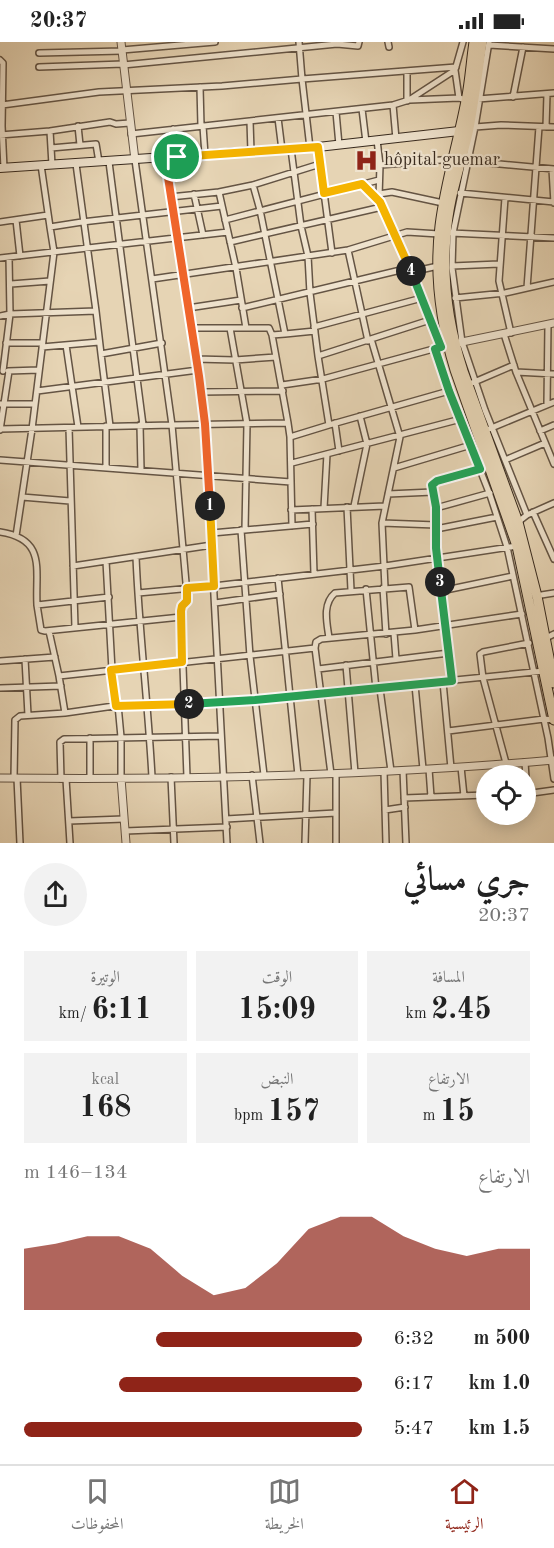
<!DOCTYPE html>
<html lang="ar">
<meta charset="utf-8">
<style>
:root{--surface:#fff;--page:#f2f2f2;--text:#222;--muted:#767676;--line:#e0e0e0;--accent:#8f2418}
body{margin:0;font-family:"Old Standard TT",Amiri,serif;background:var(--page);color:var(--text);direction:rtl;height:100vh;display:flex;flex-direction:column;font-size:22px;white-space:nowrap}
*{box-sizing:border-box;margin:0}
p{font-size:20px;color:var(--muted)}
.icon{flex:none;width:33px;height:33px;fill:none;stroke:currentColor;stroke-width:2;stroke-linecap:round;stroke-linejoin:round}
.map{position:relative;height:801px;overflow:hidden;direction:ltr}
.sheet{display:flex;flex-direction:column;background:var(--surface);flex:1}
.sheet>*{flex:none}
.controls{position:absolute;left:476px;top:723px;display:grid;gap:12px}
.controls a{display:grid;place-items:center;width:60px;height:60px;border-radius:50%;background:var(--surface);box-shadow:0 3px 15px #0003;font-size:30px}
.pin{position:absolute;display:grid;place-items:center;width:51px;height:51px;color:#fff;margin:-26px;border:3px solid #fff;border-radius:50%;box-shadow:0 2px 6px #0007}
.km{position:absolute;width:30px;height:30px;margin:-15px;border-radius:50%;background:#222;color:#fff;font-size:16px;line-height:30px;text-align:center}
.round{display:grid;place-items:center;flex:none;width:63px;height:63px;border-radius:32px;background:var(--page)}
.head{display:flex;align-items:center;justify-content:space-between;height:102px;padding:0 24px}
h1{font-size:33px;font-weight:700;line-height:45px}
.figures{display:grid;grid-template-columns:repeat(3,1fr);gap:9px;height:102px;padding:6px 24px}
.figures div{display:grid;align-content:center;border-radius:0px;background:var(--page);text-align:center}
.figures b{font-size:30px;font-weight:700}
.figures small{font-size:16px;font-weight:400}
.figures p{font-size:16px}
.chart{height:168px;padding:12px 24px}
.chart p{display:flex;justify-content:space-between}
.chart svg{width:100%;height:108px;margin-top:6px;fill:var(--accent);opacity:.7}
ul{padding:0 24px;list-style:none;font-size:20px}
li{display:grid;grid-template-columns:96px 72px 1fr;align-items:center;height:45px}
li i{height:15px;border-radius:8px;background:var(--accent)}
.status{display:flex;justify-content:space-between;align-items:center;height:42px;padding:0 30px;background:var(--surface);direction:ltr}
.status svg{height:16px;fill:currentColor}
.tabs{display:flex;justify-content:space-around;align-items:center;height:84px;border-top:2px solid var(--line);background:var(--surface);font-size:16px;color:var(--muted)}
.tabs a{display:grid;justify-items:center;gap:3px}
.tabs .active{color:var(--accent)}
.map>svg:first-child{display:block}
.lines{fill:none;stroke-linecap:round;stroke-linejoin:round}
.minor-casing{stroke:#645444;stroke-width:8}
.tertiary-casing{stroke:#645444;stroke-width:9}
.secondary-casing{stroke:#382a1e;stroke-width:10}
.trunk-casing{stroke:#382a1e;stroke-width:11}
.minor{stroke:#efe3ce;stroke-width:5}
.tertiary{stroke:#efe3ce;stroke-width:7}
.secondary{stroke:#efe3ce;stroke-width:8}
.trunk{stroke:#e6d4b4;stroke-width:9}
.split-1-casing{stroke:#fff;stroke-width:12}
.split-2-casing{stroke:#fff;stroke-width:12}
.split-3-casing{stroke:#fff;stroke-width:12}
.split-4-casing{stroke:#fff;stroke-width:12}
.split-5-casing{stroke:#fff;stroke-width:12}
.split-1{stroke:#f0652b;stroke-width:8}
.split-2{stroke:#f5b400;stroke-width:8}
.split-3{stroke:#22a559;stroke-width:8}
.split-4{stroke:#22a559;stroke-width:8}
.split-5{stroke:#f5b400;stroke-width:8}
.labels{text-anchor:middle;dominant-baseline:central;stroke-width:4.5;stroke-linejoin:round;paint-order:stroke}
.poi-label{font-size:18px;fill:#382a1e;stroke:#efe3ce;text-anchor:start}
</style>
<div class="status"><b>20:37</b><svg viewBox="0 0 49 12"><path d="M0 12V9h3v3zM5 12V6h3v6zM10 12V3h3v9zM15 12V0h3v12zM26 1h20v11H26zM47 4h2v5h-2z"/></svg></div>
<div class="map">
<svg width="554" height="801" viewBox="0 0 554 801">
<rect width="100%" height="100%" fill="#e6d4b4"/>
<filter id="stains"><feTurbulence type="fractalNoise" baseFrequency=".00333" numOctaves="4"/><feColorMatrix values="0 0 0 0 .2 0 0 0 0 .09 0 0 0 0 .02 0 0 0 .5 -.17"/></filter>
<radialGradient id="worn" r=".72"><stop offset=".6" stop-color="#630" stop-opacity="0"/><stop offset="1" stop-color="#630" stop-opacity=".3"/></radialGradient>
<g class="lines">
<defs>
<path id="minor" d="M388,0L389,5
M489,0L475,85L453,191L452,226L462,300L485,368L527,473
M489,3L554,7
M122,8L215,0
M39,11L122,9
M0,18L3,21L2,84L4,126
M123,23L337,2L358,4L359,0
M39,25L123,22
M455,28L459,56
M407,29V59
M200,45L201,84
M513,55L523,5
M478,57L554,51
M410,58L459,56L466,58
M2,63L99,50L222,44L302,37L299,0
M393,63L396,97
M362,67L366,100
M336,70L339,103
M278,76L282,108
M250,79L251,110
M78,84L80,103
M203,84L205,113
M475,85L501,83L554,85
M546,85L547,52
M173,87L177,115
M50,89L110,80L116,82L130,81
M131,92L393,63L409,58L455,28L463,0
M0,93L50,89L52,123
M377,98L380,123L379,155
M318,105L332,211
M51,106L96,102L99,120
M310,106L302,37L456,25
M165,116L205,382L227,801
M135,118L172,383L288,381L272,293L285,292L260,168L253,143L320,122
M468,119L554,127
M109,120L143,383
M41,123L50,185
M380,123L453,117
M552,127L554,161
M362,142L380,160L396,194L441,305
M219,150L236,226L246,286
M460,151L554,160
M194,152L203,193
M379,152L392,150L443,161
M170,155L219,150L253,143
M505,156L499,239L511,291
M16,178L20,214
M225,178L379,138
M0,180L48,173
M451,191L554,196
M230,200L382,165
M348,208L368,299
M0,216L228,190
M452,224L499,222
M411,230L438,224
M152,237L348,208L407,190L439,192
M11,242L50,239
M527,246L554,240
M455,256L505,251L527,246L539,85
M188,266L241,258
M242,266L409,226
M96,269L101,312L162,301
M0,274L10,272L96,269L76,122
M314,285L422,256
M191,286H269L272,293
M230,286L247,382L245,488
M285,292L315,289
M504,292L516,330L554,422
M371,297L400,395L382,481L385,546
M6,301H42
M66,303L78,385
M42,305L99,300
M435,307L449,349L490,453L507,505L548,696L554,737
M101,312L110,384
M318,314L430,278
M196,317L235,318L276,315
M3,329L10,272L9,215
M8,329L39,328
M516,330L554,332
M472,341L514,323
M282,343L323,337L437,306
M37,349L198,328
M201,350L283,349
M0,362H35
M547,362L548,283
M288,381L290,395L329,383L318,314L310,251L308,214L301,184L291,107
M335,381L339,409
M140,383L141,428
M329,383L449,349
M106,384V426
M69,386L75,585
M0,387L172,383L187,552V559L182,564L181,569L187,735
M489,387L554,360
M0,388L9,329
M540,389L554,383
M290,395L292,484
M0,418L291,440
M505,418L545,401
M292,421L461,377
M394,426L471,403
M388,452L433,450
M22,455L70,459
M354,464L367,402L360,374
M347,465L351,548
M324,466L327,412
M436,466L490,451
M312,467L314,532
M291,468L385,464
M533,470L554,517
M518,480L527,473L554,461
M382,481L436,483
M436,487L497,475
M241,488L250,614L264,733
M0,490C47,497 35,528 37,563
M212,491L313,482
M16,494L32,387L54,210L50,185L82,180L222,164
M136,515C139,588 148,661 152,735
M106,519L112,628L116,664
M73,524L212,503
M278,536L298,733
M383,546L386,592
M366,547L376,647
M441,549L513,534
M138,551L214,544L385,524L517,504
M535,554L554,551
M109,555L37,563L41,588L45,589L181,575
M215,561L280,552
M49,589L59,634
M394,591L396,617
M329,596C327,581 322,562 335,551L409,545L415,588
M544,597L554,592
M315,606L316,600L321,597L415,588L522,572
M449,611L436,516L437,474L432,443L437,439L480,427
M25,617L28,673
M0,619L55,615
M346,623L355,731
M318,627L449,611L452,639
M443,640L451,726
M415,643L423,727
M0,646L61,644
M380,647L391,729
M118,663L121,695V736
M65,671L59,634L315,606L331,732
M448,689L544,677L554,678
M525,720L527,752
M506,721L483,636L480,612L483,610L529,601
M461,725L464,754
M429,727L431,755
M403,728L406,801
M384,729L386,801
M336,732V801
M252,733L260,801
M497,734V722
M171,735L174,801
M14,736L15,678L20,674L65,671L121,663L255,658L544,629
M17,736L20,801
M90,736V696
M61,737L60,700L64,697L221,694
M66,737L70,801
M525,752L554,748
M404,756L486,753
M385,768L405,765
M226,777L336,771
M69,779L124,777
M125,789L227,785
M305,801L307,733"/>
<path id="tertiary" d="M121,0L135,118
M451,304L462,300L554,281
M0,736C185,738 370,734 554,718
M121,736L126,801"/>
<path id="secondary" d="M0,126L318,105L459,89L465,91"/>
<path id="trunk" d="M474,0C471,20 470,40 466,59C458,101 445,142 440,184C434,232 441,282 455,328L517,504L554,678
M482,0C478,30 474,61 468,91C460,125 448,158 446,194C442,240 449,286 463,329L518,480L537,554L554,641"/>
</defs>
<use href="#minor" class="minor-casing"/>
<use href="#tertiary" class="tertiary-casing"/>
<use href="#secondary" class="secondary-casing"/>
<use href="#trunk" class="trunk-casing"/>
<use href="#minor" class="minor"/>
<use href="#tertiary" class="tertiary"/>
<use href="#secondary" class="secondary"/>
<use href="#trunk" class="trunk"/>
</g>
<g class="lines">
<defs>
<path id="split-1" d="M177,115L165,116L199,334L205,382L210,464"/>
<path id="split-2" d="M189,662L116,664L111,628L182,620L181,569L182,564L187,559V546L214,544L210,464"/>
<path id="split-3" d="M189,662L255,658L452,639L440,540"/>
<path id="split-4" d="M411,229L441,305L435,307L449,349L480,427L437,439L432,443L436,465V506L440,540"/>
<path id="split-5" d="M177,115L318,105L324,151L362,142L380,160L411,229"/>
</defs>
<use href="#split-1" class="split-1-casing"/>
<use href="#split-2" class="split-2-casing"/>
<use href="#split-3" class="split-3-casing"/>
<use href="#split-4" class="split-4-casing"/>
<use href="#split-5" class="split-5-casing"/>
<use href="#split-1" class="split-1"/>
<use href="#split-2" class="split-2"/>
<use href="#split-3" class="split-3"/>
<use href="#split-4" class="split-4"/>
<use href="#split-5" class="split-5"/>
</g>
<defs>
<symbol id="hospital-bare" viewBox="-9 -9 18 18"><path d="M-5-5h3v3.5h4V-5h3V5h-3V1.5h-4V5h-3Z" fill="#8f2418" stroke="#efe3ce" stroke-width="2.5" paint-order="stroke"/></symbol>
</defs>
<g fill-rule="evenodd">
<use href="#hospital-bare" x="350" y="102" width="33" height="33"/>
</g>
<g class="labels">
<g class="poi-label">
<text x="384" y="118">hôpital guemar</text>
</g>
</g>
<rect width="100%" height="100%" filter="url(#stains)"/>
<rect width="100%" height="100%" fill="url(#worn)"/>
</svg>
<div class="controls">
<a><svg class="icon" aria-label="locate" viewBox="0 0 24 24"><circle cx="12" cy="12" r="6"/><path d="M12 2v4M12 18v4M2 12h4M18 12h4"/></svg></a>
</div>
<div class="pin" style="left:177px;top:115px;background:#1e9e55"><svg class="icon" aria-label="arrive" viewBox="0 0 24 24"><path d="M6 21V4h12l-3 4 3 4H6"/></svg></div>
<b class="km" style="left:210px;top:464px">1</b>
<b class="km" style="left:189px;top:662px">2</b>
<b class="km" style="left:440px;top:540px">3</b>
<b class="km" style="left:411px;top:229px">4</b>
</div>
<section class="sheet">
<div class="head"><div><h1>جري مسائي</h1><p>20:37</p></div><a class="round"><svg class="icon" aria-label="share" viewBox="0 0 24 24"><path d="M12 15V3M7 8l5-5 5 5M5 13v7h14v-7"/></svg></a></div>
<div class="figures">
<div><p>المسافة</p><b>2.45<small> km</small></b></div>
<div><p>الوقت</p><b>15:09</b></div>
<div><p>الوتيرة</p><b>6:11<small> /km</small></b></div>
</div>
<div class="figures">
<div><p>الارتفاع</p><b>15<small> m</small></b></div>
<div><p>النبض</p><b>157<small> bpm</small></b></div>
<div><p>kcal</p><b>168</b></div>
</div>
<div class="chart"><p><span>الارتفاع</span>134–146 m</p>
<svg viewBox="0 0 160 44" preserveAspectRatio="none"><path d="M0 44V19L10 17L20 14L30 14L40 19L50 30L60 38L70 35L80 25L90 11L100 6L110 6L120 14L130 19L140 22L150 19L160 19V44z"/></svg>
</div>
<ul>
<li><b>500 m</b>6:32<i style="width:61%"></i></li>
<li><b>1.0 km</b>6:17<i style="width:72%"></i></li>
<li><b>1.5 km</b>5:47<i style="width:100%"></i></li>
</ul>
</section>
<nav class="tabs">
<a class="active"><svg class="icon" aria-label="home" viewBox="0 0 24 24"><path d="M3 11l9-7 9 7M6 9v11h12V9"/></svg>الرئيسية</a>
<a><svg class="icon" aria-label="map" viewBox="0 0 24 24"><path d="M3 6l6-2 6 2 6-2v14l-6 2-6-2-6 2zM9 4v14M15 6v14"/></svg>الخريطة</a>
<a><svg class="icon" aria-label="saved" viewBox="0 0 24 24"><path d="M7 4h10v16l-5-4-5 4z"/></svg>المحفوظات</a>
</nav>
